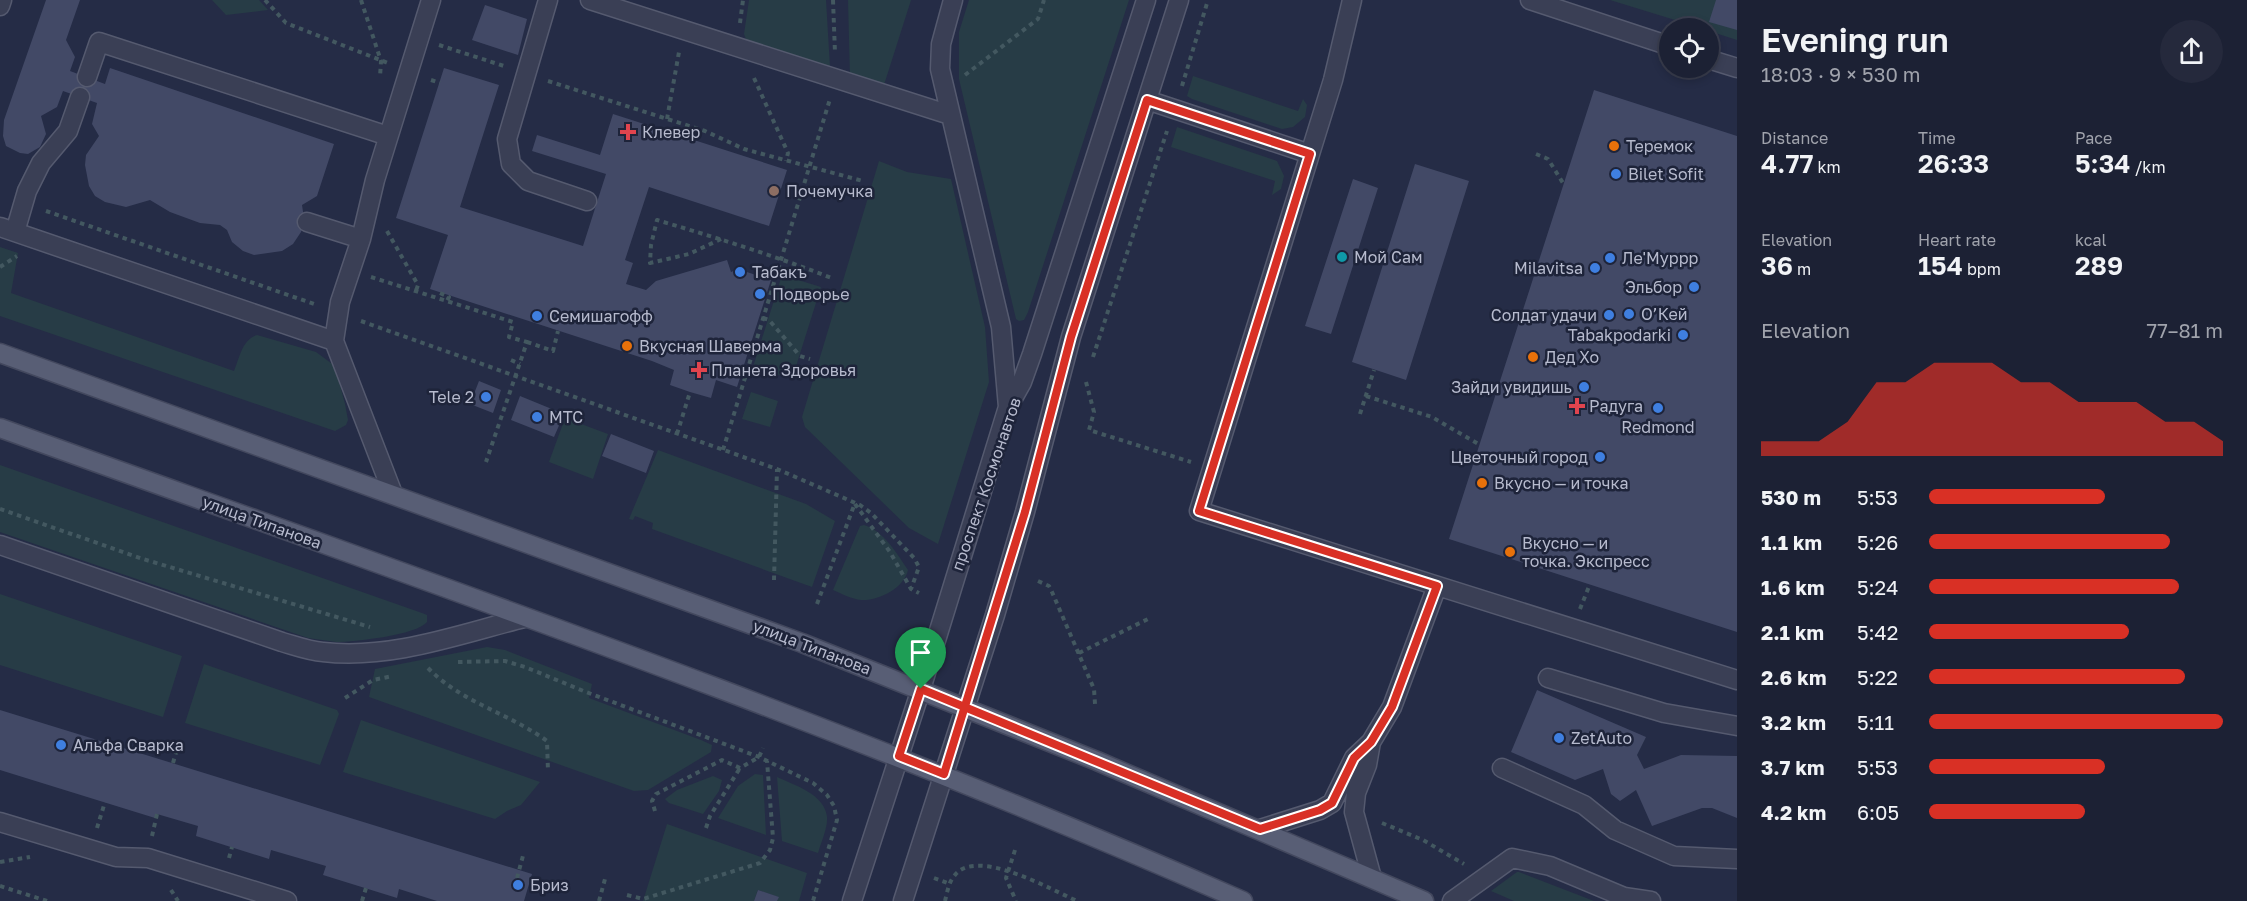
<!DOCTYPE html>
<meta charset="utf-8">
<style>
:root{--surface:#1c2134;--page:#25293c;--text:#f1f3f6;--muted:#a0a3ac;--line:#3a3e4f;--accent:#d93025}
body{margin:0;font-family:"Golos Text",sans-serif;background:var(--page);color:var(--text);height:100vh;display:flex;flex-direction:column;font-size:22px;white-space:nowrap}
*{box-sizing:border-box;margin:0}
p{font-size:20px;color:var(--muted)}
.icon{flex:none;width:33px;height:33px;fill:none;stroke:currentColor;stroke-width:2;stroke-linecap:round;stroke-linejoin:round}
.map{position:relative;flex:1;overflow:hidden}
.sheet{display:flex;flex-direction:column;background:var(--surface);width:510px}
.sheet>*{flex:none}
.buttons{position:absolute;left:1659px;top:18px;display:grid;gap:12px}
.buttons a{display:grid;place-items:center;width:60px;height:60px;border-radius:50%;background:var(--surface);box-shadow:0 3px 9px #0003,0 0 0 2px var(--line);font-size:30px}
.pin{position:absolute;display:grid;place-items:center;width:51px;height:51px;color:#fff;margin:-62px -26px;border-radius:50% 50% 50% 0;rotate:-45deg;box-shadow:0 0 6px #0007}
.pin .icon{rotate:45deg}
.round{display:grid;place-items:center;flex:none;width:63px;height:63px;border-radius:32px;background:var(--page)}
.head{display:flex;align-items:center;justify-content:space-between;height:102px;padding:0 24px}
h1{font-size:33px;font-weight:600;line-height:45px}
.figures{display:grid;grid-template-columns:repeat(3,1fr);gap:9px;height:102px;padding:6px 24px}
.figures div{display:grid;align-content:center}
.figures b{font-size:26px;font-weight:600}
.figures small{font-size:16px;font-weight:400}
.figures p{font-size:16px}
.chart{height:168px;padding:12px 24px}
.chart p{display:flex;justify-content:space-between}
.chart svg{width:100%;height:108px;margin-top:6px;fill:var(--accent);opacity:.7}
ul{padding:0 24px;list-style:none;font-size:20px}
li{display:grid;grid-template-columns:96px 72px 1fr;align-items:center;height:45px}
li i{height:15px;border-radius:8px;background:var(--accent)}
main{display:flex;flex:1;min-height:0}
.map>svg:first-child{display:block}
.green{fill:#273c46}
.building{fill:#424966}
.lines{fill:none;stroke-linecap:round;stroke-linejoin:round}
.minor-casing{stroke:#555a6f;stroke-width:21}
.major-casing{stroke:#43485e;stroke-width:21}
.path{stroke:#435860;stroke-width:4;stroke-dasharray:4.5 4.5;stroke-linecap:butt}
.minor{stroke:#3a3f55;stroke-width:18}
.major{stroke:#585e75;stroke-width:18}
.route-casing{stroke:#fff;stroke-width:12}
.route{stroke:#d93025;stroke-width:8}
.health-dot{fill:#e0444e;stroke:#1e243a;stroke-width:2}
.food-dot{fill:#e8710a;stroke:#1e243a;stroke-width:2}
.shop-dot{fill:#3f7fe0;stroke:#1e243a;stroke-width:2}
.education-dot{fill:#8d6e63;stroke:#1e243a;stroke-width:2}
.culture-dot{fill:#0f9aa8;stroke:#1e243a;stroke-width:2}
.labels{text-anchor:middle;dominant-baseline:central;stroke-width:5;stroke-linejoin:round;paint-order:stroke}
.poi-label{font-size:16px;fill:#b7bbce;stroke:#1e243a;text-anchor:start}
.street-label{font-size:16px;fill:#b7bbce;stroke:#1e243a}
</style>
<main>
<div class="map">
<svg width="1737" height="901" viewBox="0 0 1737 901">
<rect width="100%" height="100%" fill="#252c46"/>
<path class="green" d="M212,0H259L268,10L226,15Z
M749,0H826L830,67L747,42L744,34Z
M848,0H911L883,88L850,78Z
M969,0H1129L1028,312L1024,320L1019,321L1016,319L959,79V32Z
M1610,0H1737V40L1709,31L1708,28H1701Z
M1193,76L1298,111L1303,99L1307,105L1305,117L1293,127L1282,129L1192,99L1187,96Z
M1177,127L1277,161L1284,176L1281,189L1272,195L1275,181L1171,147Z
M879,161L907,172L951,179L985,327L989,382L938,544L909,528L805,427L802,417Z
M0,247L18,253L11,293L234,371C240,357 242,340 257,335L316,352L335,366L345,404L348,420L346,425L335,431L0,316Z
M782,275L821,287L792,379L753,367Z
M751,392L778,401L770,427L742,419Z
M565,418L608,434L593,479L549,462Z
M658,450L806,504L835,521L812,587L652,529L653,523L635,516L633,520L629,519Z
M0,465L422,613L427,615V622C417,635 354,642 336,642C327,641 317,639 308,638L0,532Z
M864,525C883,530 898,555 908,570C904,588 879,601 861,600C852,599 842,594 833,590L860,526Z
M0,594L182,656L163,717L0,665Z
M487,647L505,650L592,684L589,698L701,740L712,745L711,752L648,790L634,791L369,697L375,669Z
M204,664L337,710L339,714L320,765L185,723Z
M361,720L526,777L540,782L521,805L507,811L495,819L343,772Z
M755,774L763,775L766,835L718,818L738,786Z
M713,776L722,780L719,791L703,814L669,803L665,799L677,790Z
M777,777C794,785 825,794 827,817C828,827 821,843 818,853L782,841Z
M667,824L807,873L799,901H777L778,897L758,890L754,901H643Z
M1517,872H1519L1594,901H1514L1491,891Z"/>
<path class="building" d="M46,0H80L66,40L75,57L70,71L105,84L110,68L334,144L317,196L302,205L304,218L301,232L293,244L282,251L254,255L243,251L232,242L227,230L220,225L200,223L170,212L150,200L126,207L105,202L95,196L89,186L85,165L86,155L99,136L92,124L97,103L63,91L57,107L41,116L46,134L40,147L28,154L20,153L6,146L3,136L4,120Z
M1716,0H1737V30L1709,22Z
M485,5L527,19L518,55L472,40Z
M444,68L499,85L460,207L583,246L606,174L532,151L537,135L600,155L613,114L787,170L769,226L649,187L625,260L633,263L626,284L646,290L656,281L727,260L731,272L738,269L771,280L737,387L716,380L711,398L690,392L670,385L674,370L652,361L430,289L448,235L396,218Z
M1594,90L1737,136V632L1449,539Z
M1415,164L1469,181L1406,380L1352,362Z
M1353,179L1378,188L1331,334L1305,326Z
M479,381L501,390L493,413L470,404Z
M520,396L564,414L554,437L511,420Z
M611,434L654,451L646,473L602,456Z
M1537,690L1646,737L1637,755L1644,769L1681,755L1737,756V818L1712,808H1702L1652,826L1636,790L1620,801L1611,794L1603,769L1575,780L1511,752Z
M0,710L532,874L524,901H437L399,889L397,898L323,875L326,866L271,850L269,859L196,836L198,826L157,814L155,818L0,770Z
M758,890L779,897L777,901H754Z"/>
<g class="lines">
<defs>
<path id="minor" d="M548,0L507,139L511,164L528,181L587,201
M590,0L950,115
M953,0L941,44L940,69L1001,327L1008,407
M1352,0L1333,80L1199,511L1737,680
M1530,0L1670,46
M0,6L2,0
M1708,59L1737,68
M87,77L99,42L388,136
M1147,100L1310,154
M307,222L361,239
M0,227L334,341L393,494
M15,232L27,191L41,163L68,131L80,97
M334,341L340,302L361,239L375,180L431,0
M0,545L282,642C296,646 309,651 323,652C391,660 460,634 524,618
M1548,678L1664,713L1737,726
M1371,742L1367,765L1356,793L1354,812L1372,878
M1502,768L1584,805L1615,830L1674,856L1737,859
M0,822L116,857L148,858L287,901
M1260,829L1320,810L1332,803L1354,758L1371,742L1392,707L1437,586
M852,901L921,689L1008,407L1022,382L1032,354L1146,0
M903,901L995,615L1025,512L1071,337L1179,0
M1452,901L1512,858L1550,866L1624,897L1651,901"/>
<path id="major" d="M0,353L802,643L1097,761L1424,901
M0,428C417,578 837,722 1243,901"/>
</defs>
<use href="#minor" class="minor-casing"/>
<use href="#major" class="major-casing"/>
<path class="path" d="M265,0L286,23L388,63
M361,0L381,61L380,77
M833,0L835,53
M740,23L743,0
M439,45L504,66
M965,75L1038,19L1044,0
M754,78L788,153L786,161
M431,80L440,83
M548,81L705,131L744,149L863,181
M1182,86L1208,0
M667,119L679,52
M1536,154L1548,159L1563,183
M46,211L317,305
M387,231L418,285L416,291
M721,239L689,254L650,263L651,245L657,220C717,238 776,256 834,279
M0,267L17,256
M371,277L513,322L509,337L527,342L486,462
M440,293L449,297L447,301
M763,318L769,320L800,356L810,359
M361,321L777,469L860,505L871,513L914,558L919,567L911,589
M527,342L553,351L558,331
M1093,357L1167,131
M511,360L520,364
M1086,382L1094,412L1089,430L1191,462
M1366,396L1432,417L1480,445
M1360,414L1374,370
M677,434L690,392
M723,450L830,99
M855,504L890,552L911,589L919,593
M0,509L143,559L370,627
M774,580L777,469
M1038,581L1049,586L1052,592L1094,689L1095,704
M817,604L855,503
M1580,609L1590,584
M1079,653L1150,618
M458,662L505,661L525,667L586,692L759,757L813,783L827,795L834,806L837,820L813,901
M428,668C462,703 509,713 547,741L548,771
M345,698L373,680L393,676
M173,763L179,742
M655,811L652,801L656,794L722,760L740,768L759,757L763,748
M1382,823L1423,840L1464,864
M97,828L105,802
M706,828L710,816L740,768
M152,836L157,814
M1015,850L1006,878L1016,901
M229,858L232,847
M0,862L30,857
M517,878L524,852
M934,878L950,884
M0,886L47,901
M171,890L178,901
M627,895L643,899L760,863L770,850L773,838L767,761
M362,901L366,888
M599,901L605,879
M945,901C947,893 949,881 955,875C977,847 1052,890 1077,901"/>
<use href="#minor" class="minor"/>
<use href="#major" class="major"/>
</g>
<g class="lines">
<defs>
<path id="route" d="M921,689L899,756L944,774L1025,512L1071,337L1147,100L1310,154L1199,511L1437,586L1392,707L1371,742L1354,758L1332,803L1320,810L1260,829C1147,782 1034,735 921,689"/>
</defs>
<use href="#route" class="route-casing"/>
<use href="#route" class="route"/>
</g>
<g class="health-dot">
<path d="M625 123h6v6h6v6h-6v6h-6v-6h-6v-6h6z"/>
<path d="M696 361h6v6h6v6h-6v6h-6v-6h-6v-6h6z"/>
<path d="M1574 397h6v6h6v6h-6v6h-6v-6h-6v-6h6z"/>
</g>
<g class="food-dot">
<circle cx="1614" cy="146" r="6"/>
<circle cx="627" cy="346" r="6"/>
<circle cx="1533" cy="357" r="6"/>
<circle cx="1482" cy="483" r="6"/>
<circle cx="1510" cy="552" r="6"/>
</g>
<g class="shop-dot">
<circle cx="1616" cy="174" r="6"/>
<circle cx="1610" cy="258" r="6"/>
<circle cx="1595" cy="268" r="6"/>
<circle cx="740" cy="272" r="6"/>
<circle cx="1694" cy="287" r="6"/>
<circle cx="760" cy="294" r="6"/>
<circle cx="1629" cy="314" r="6"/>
<circle cx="1609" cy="315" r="6"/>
<circle cx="537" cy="316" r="6"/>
<circle cx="1683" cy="335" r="6"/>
<circle cx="1584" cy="387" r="6"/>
<circle cx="486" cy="397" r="6"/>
<circle cx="1658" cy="408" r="6"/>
<circle cx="537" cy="417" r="6"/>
<circle cx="1600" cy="457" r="6"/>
<circle cx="1559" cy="738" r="6"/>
<circle cx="61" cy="745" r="6"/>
<circle cx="518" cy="885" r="6"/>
</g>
<circle class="education-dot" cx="774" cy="191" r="6"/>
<circle class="culture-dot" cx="1342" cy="257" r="6"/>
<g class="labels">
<g class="poi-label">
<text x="642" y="132">Клевер</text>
<text x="1626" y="146">Теремок</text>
<text x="1628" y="174">Bilet Sofit</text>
<text x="786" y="191">Почемучка</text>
<text x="1354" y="257">Мой Сам</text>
<text x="1622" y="258">Ле'Муррр</text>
<text x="1583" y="268" text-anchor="end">Milavitsa</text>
<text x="752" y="272">Табакъ</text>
<text x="1682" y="287" text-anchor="end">Эльбор</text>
<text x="772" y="294">Подворье</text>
<text x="1641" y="314">О’Кей</text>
<text x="1597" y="315" text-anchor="end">Солдат удачи</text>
<text x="549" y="316">Семишагофф</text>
<text x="1671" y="335" text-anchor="end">Tabakpodarki</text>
<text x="639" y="346">Вкусная Шаверма</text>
<text x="1545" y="357">Дед Хо</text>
<text x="711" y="370">Планета Здоровья</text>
<text x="1572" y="387" text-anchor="end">Зайди увидишь</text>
<text x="474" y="397" text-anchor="end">Tele 2</text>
<text x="1589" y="406">Радуга</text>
<text x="549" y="417">МТС</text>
<text x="1658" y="427" text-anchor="middle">Redmond</text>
<text x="1588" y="457" text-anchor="end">Цветочный город</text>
<text x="1494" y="483">Вкусно — и точка</text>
<text x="1522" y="543">Вкусно — и<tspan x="1522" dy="18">точка. Экспресс</tspan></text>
<text x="1571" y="738">ZetAuto</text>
<text x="73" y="745">Альфа Сварка</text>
<text x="530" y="885">Бриз</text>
</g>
<g class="street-label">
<text transform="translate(986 484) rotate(-71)">проспект Космонавтов</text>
<text transform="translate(262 522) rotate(20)">улица Типанова</text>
<text transform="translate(812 647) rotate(21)">улица Типанова</text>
</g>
</g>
</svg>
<div class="buttons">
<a><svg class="icon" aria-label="locate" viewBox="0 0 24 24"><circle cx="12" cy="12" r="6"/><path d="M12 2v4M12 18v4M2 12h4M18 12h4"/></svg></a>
</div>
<div class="pin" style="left:921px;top:689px;background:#1e9e55"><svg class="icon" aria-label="arrive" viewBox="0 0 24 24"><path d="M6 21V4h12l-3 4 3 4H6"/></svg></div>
</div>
<section class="sheet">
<div class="head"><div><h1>Evening run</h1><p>18:03 · 9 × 530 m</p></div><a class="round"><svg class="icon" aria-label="share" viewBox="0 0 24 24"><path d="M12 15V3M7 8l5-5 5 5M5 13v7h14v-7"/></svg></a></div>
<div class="figures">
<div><p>Distance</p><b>4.77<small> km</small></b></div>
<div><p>Time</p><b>26:33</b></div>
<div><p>Pace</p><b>5:34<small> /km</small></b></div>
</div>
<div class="figures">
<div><p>Elevation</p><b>36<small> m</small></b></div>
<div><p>Heart rate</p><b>154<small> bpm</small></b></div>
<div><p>kcal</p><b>289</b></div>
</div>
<div class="chart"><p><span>Elevation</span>77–81 m</p>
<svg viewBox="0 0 160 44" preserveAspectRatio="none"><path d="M0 44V38L10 38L20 38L30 30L40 14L50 14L60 6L70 6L80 6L90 14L100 14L110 22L120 22L130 22L140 30L150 30L160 38V44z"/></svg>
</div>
<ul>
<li><b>530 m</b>5:53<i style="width:60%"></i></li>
<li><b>1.1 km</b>5:26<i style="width:82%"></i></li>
<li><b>1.6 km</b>5:24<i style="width:85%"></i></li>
<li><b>2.1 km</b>5:42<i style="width:68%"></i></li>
<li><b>2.6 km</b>5:22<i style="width:87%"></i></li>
<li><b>3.2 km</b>5:11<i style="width:100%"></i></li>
<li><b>3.7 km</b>5:53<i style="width:60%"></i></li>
<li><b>4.2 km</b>6:05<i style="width:53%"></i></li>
</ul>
</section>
</main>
